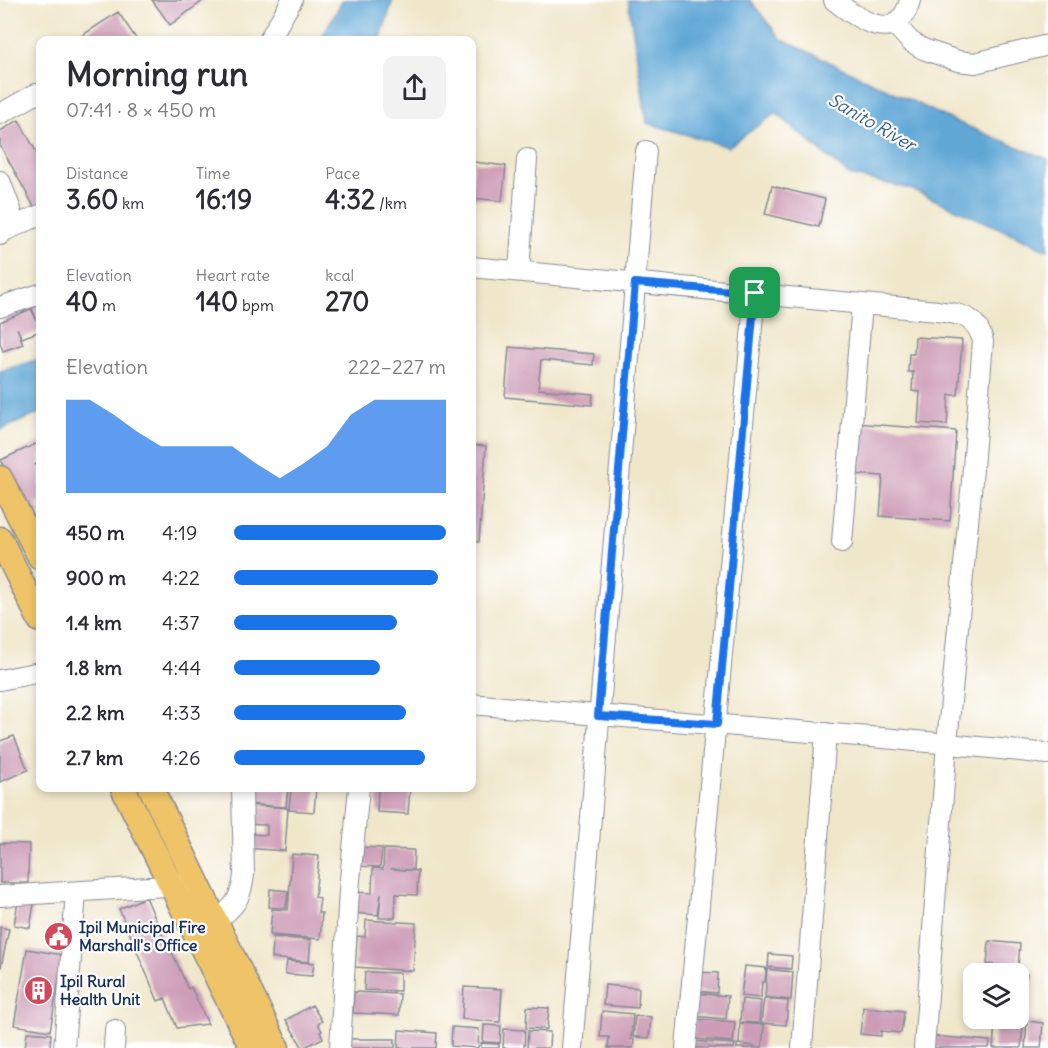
<!DOCTYPE html>
<meta charset="utf-8">
<style>
:root{--surface:#fff;--page:#f2f2f3;--text:#2b2b33;--muted:#7c7c81;--accent:#1a73e8}
body{margin:0;font-family:Delius,sans-serif;background:var(--page);color:var(--text);height:100vh;display:flex;flex-direction:column;font-size:22px;white-space:nowrap}
*{box-sizing:border-box;margin:0}
p{font-size:20px;color:var(--muted)}
.icon{flex:none;width:33px;height:33px;fill:none;stroke:currentColor;stroke-width:2;stroke-linecap:round;stroke-linejoin:round}
.map{position:relative;flex:1;overflow:hidden}
.panel{position:absolute;left:36px;top:36px;width:440px;height:756px;display:flex;flex-direction:column;background:var(--surface);border-radius:12px;box-shadow:0 3px 9px #0003}
.panel>*{flex:none}
.fabs{position:absolute;left:963px;top:963px;display:grid;gap:12px}
.fabs a{display:grid;place-items:center;width:66px;height:66px;border-radius:12px;background:var(--surface);box-shadow:0 3px 9px #0003;font-size:30px}
.pin{position:absolute;display:grid;place-items:center;width:51px;height:51px;color:#fff;margin:-26px;border-radius:12px;box-shadow:0 3px 9px #0006}
.round{display:grid;place-items:center;flex:none;width:63px;height:63px;border-radius:12px;background:var(--page)}
.overview{display:flex;align-items:center;justify-content:space-between;height:102px;padding:0 30px}
h1{font-size:33px;font-weight:700;line-height:45px}
.stats{display:grid;grid-template-columns:repeat(3,1fr);gap:9px;height:102px;padding:6px 30px}
.stats div{display:grid;align-content:center}
.stats b{font-size:26px;font-weight:700}
.stats small{font-size:16px;font-weight:400}
.stats p{font-size:16px}
.chart{height:168px;padding:12px 30px}
.chart p{display:flex;justify-content:space-between}
.chart svg{width:100%;height:108px;margin-top:6px;fill:var(--accent);opacity:.7}
ul{padding:0 30px;list-style:none;font-size:20px}
li{display:grid;grid-template-columns:96px 72px 1fr;align-items:center;height:45px}
li i{height:15px;border-radius:8px;background:var(--accent)}
.map>svg:first-child{display:block}
.water{fill:#60a7d6;stroke:#3e6b9a;stroke-width:1.5}
.building{fill:#cd9db7}
.lines{fill:none;stroke-linecap:round;stroke-linejoin:round}
.minor-casing{stroke:#868b94;stroke-width:22}
.major-casing{stroke:#868b94;stroke-width:27}
.minor{stroke:#fff;stroke-width:20}
.major{stroke:#efc469;stroke-width:24}
.route-casing{stroke:#fff;stroke-width:12}
.route{stroke:#1a73e8;stroke-width:8}
.labels{text-anchor:middle;dominant-baseline:central;stroke-width:4.5;stroke-linejoin:round;paint-order:stroke}
.poi-label{font-size:16px;font-weight:bold;fill:#1b2f5e;stroke:#fff;text-anchor:start}
.water-label{font-size:18px;font-style:italic;fill:#375f8e;stroke:#fff}
</style>
<div class="map">
<svg width="1048" height="1048" viewBox="0 0 1048 1048">
<rect width="100%" height="100%" fill="#fff"/>
<filter id="ink" filterUnits="userSpaceOnUse"><feTurbulence type="fractalNoise" baseFrequency=".0167" numOctaves="2"/><feDisplacementMap in="SourceGraphic" scale="12" xChannelSelector="R" yChannelSelector="G"/><feConvolveMatrix kernelMatrix="1 2 1 2 8 2 1 2 1" color-interpolation-filters="sRGB"/></filter>
<filter id="wash" filterUnits="userSpaceOnUse"><feTurbulence type="fractalNoise" baseFrequency=".008" numOctaves="4" result="noise"/><feDisplacementMap in="SourceGraphic" scale="24" xChannelSelector="R" yChannelSelector="G"/><feGaussianBlur stdDeviation="1.35" result="paint"/><feColorMatrix in="noise" values="0 0 0 0 0 0 0 0 0 0 0 0 0 0 0 0 0 1.4 0 .05"/><feComposite in="paint" operator="in"/></filter>
<g filter="url(#wash)">
<rect width="100%" height="100%" fill="#f0e7cb"/>
<path class="water" d="M343,0H393L380,40H320Z
M628,0H750L781,39L954,121L1048,159V250L911,189L849,175L776,113L728,147L647,123Z
M40,359V413L0,430V371Z"/>
<g id="blocks">
<path class="building" d="M152,0H204L170,25Z
M118,12L137,40H75Z
M19,120L40,159V213L38,214L0,145V131Z
M474,162L506,166L502,201L471,198Z
M772,186L825,199L819,227L765,214Z
M40,305V322L37,324L40,331L22,338L17,328L23,344L3,351L0,343V322L31,309L37,321L32,308Z
M915,337L962,340L958,395H949L947,425L918,423L920,392L912,391L913,372H908L909,354H914Z
M509,347L594,354L593,365L541,360L538,389L593,394L592,405L505,397Z
M855,423L956,431L950,521L880,516L883,476L852,474Z
M40,442V462L35,465L40,464V501L36,503L40,512V528L31,532L1,460Z
M471,445L486,446L479,542L471,541Z
M14,736L28,770L0,782V741Z
M246,788H288L286,807L245,804Z
M291,788H316L314,812L289,810Z
M378,788H410L408,814L377,812Z
M246,805L288,808L285,851L244,848L245,834L267,835V825L244,824Z
M0,843L29,844L28,883H0Z
M356,847L382,848L380,867L355,866Z
M384,849L414,850L413,870L391,869L418,871L417,895L396,894L395,918H379L381,893L378,915L351,913L352,892L372,893L373,868L383,869Z
M292,854L319,856L315,897L320,898L318,913H322L320,939L270,935L272,909L288,910Z
M270,889L288,891L286,908L269,907Z
M146,897L170,953L172,952L188,989L191,987L208,1024L177,1028L165,998L158,1001L119,909Z
M18,901L34,904L30,928L14,925Z
M366,920L416,923L413,971L355,967L357,936L365,937Z
M0,927L9,929L1,967H0Z
M273,937L311,940L309,962L272,958Z
M989,941L1020,944L1018,967L987,964Z
M27,949L63,955L50,1031L14,1025Z
M769,954L792,956L791,969L768,967Z
M287,961L314,963L312,976L285,974Z
M745,966L766,968L765,982H762L761,998L741,996Z
M990,968L1015,972L1014,974H989Z
M767,969L793,972L791,1000L765,997Z
M365,972L400,973V991L364,990Z
M696,972L718,973L717,993L695,991Z
M1018,973L1027,974L1022,1005H1018Z
M605,985L639,988L638,1008L603,1005Z
M464,987L502,989L500,1022L462,1019Z
M354,992L400,994L399,1015L353,1013Z
M694,993L728,996L726,1019L692,1016Z
M742,999L761,1001L759,1023L740,1022Z
M764,999L788,1001L786,1025L761,1023Z
M312,1005L322,1021L318,1024L322,1031L320,1032L323,1038L303,1048L286,1020Z
M527,1007L549,1008L547,1029L526,1028Z
M863,1007L904,1011L901,1033L881,1031V1036L860,1034Z
M602,1011L633,1014L631,1039L634,1040L633,1048H608L609,1037H600Z
M635,1016L651,1017L649,1038L633,1037Z
M695,1019L735,1022L733,1042L693,1039Z
M1027,1021L1043,1023L1041,1048H1025Z
M740,1023L764,1025L762,1048H737V1044L756,1046L739,1044Z
M995,1023L1023,1025L1021,1048H993Z
M484,1025L501,1026L500,1043L483,1042Z
M452,1027L479,1029L478,1048L451,1046Z
M504,1029L525,1030L524,1048H503Z
M399,1030L437,1033L436,1048H398Z
M528,1031L550,1032L549,1048H527Z
M27,1032L51,1034L50,1048H25Z
M932,1036L990,1041L989,1048H931Z
M344,1039H395V1048H344Z
M691,1041L735,1044L734,1048H690Z
M481,1043L499,1044V1048H481Z"/>
</g>
</g>
<g filter="url(#ink)">
<use href="#blocks" fill-opacity="0" stroke="#868b94" stroke-width="1.5"/>
<g class="lines">
<defs>
<path id="minor" d="M834,0C857,19 898,47 910,0
M894,23L910,41L923,49L958,61L975,63L1048,45
M269,40L292,0
M0,114L36,94L40,95
M0,181L11,210L4,231L0,235
M4,231L40,215
M471,267L937,311C960,314 976,315 983,341L972,481L947,743L924,1048
M519,271L527,159
M0,307L40,294
M842,542L862,304
M0,680L40,672
M471,704C663,722 856,733 1048,754
M0,896L183,885
M215,922C234,907 241,900 244,875L242,788
M64,1048L76,892
M114,1048L115,1030
M340,1048L349,890L359,788
M572,1048L646,151
M686,1048L755,293
M802,1048L826,733"/>
<path id="major" d="M0,478L40,557
M0,539L40,620
M123,788L252,1048
M151,788L277,1048"/>
</defs>
<use href="#minor" class="minor-casing"/>
<use href="#major" class="major-casing"/>
<use href="#minor" class="minor"/>
<use href="#major" class="major"/>
</g>
</g>
<g class="lines" filter="url(#ink)">
<defs>
<path id="route" d="M635,283L755,293L717,724L598,716Z"/>
</defs>
<use href="#route" class="route-casing"/>
<use href="#route" class="route"/>
</g>
<defs>
<symbol id="civic-disc" viewBox="-11 -11 22 22"><circle r="9.5" fill="#d1495b" stroke="#fff"/><path d="M-.6-6.5H3V-4.5H.6V-3L4-1V1h2V6H-6V1h2V-1L-.6-3ZM-1.2 2.5V6h2.4V2.5Z" fill="#fff"/></symbol>
<symbol id="building-disc" viewBox="-11 -11 22 22"><circle r="9.5" fill="#d1495b" stroke="#fff"/><path d="M-4-6H4V6H1V3H-1V6H-4ZM-2.5-4.3h1.7v1.8h-1.7ZM.8-4.3h1.7v1.8H.8ZM-2.5-1h1.7V.8h-1.7ZM.8-1h1.7V.8H.8Z" fill="#fff"/></symbol>
</defs>
<g fill-rule="evenodd">
<use href="#civic-disc" x="42" y="920" width="33" height="33"/>
<use href="#building-disc" x="22" y="974" width="33" height="33"/>
</g>
<g class="labels">
<g class="poi-label">
<text x="79" y="927">Ipil Municipal Fire<tspan x="79" dy="18">Marshall's Office</tspan></text>
<text x="60" y="981">Ipil Rural<tspan x="60" dy="18">Health Unit</tspan></text>
</g>
<g class="water-label">
<text transform="translate(872 122) rotate(30)">Sanito River</text>
</g>
</g>
</svg>
<div class="fabs">
<a><svg class="icon" aria-label="layers" viewBox="0 0 24 24"><path d="M12 4l9 5-9 5-9-5zM3 14l9 5 9-5"/></svg></a>
</div>
<div class="pin" style="left:755px;top:293px;background:#1e9e55"><svg class="icon" aria-label="arrive" viewBox="0 0 24 24"><path d="M6 21V4h12l-3 4 3 4H6"/></svg></div>
<section class="panel">
<div class="overview"><div><h1>Morning run</h1><p>07:41 · 8 × 450 m</p></div><a class="round"><svg class="icon" aria-label="share" viewBox="0 0 24 24"><path d="M12 15V3M7 8l5-5 5 5M5 13v7h14v-7"/></svg></a></div>
<div class="stats">
<div><p>Distance</p><b>3.60<small> km</small></b></div>
<div><p>Time</p><b>16:19</b></div>
<div><p>Pace</p><b>4:32<small> /km</small></b></div>
</div>
<div class="stats">
<div><p>Elevation</p><b>40<small> m</small></b></div>
<div><p>Heart rate</p><b>140<small> bpm</small></b></div>
<div><p>kcal</p><b>270</b></div>
</div>
<div class="chart"><p><span>Elevation</span>222–227 m</p>
<svg viewBox="0 0 160 44" preserveAspectRatio="none"><path d="M0 44V6L10 6L20 12L30 19L40 25L50 25L60 25L70 25L80 32L90 38L100 32L110 25L120 12L130 6L140 6L150 6L160 6V44z"/></svg>
</div>
<ul>
<li><b>450 m</b>4:19<i style="width:100%"></i></li>
<li><b>900 m</b>4:22<i style="width:96%"></i></li>
<li><b>1.4 km</b>4:37<i style="width:77%"></i></li>
<li><b>1.8 km</b>4:44<i style="width:69%"></i></li>
<li><b>2.2 km</b>4:33<i style="width:81%"></i></li>
<li><b>2.7 km</b>4:26<i style="width:90%"></i></li>
</ul>
</section>
</div>
